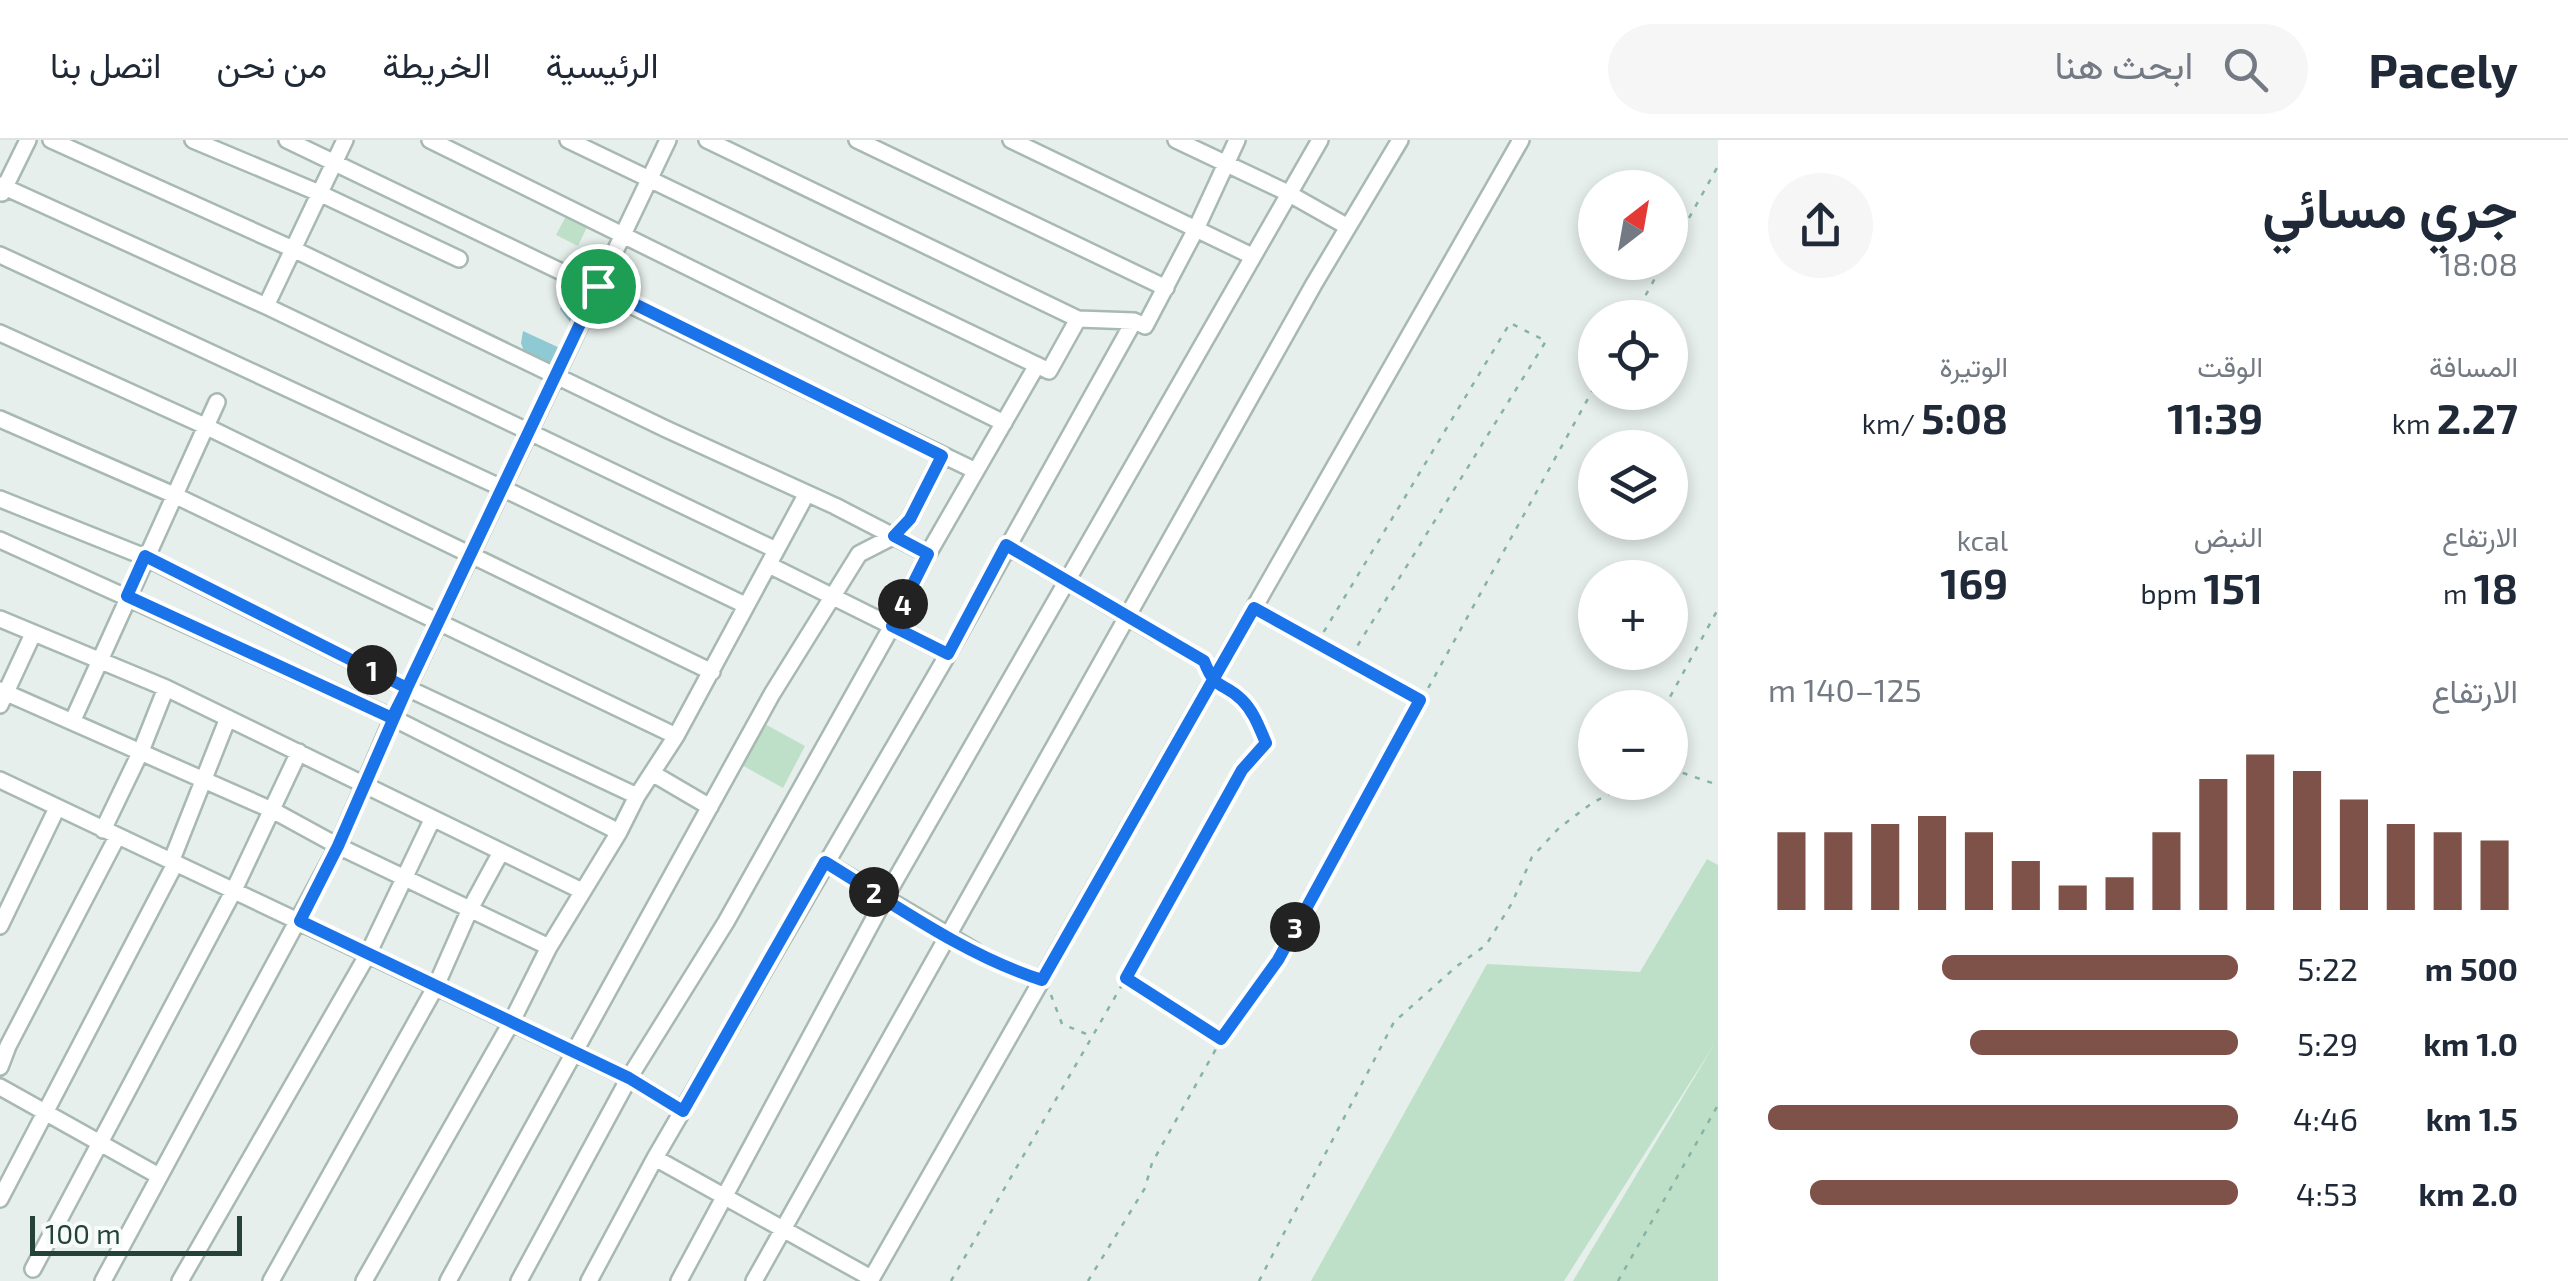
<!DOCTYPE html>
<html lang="ar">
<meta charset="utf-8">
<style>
:root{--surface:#fff;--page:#f6f6f7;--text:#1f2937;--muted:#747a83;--line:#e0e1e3;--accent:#7f5249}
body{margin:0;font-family:"Exo 2",Vazirmatn,sans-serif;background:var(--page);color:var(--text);direction:rtl;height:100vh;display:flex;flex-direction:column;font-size:38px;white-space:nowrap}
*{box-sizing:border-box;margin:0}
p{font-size:32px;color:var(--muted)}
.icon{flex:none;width:55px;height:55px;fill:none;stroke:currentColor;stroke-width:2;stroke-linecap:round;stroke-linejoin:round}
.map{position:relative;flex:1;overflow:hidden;direction:ltr}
.panel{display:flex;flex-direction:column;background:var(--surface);width:850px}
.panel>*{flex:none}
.needle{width:65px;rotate:31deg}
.buttons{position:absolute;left:1578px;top:30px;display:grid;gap:20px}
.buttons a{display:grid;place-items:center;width:110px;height:110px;border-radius:50%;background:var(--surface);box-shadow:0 5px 15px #0003;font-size:50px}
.scale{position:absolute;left:30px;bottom:25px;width:212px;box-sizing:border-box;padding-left:10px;border:5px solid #24423a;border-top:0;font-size:28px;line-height:35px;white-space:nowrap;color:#24423a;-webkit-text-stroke:8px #f7fbf9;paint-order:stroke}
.pin{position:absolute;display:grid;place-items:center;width:85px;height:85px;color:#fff;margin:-42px;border:5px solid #fff;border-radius:50%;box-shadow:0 2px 10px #0007}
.km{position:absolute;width:50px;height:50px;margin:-25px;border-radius:50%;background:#222;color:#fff;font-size:28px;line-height:50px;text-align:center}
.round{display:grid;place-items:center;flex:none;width:105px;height:105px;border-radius:52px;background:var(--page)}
.overview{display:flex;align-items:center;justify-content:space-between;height:170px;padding:0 50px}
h1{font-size:55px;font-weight:700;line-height:75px}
.metrics{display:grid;grid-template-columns:repeat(3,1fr);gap:15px;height:170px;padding:10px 50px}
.metrics div{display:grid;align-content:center}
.metrics b{font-size:42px;font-weight:700}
.metrics small{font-size:28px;font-weight:400}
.metrics p{font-size:28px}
.chart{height:280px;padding:20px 50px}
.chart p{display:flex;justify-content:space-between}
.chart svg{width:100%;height:180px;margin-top:10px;stroke:var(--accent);stroke-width:6}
ul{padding:0 50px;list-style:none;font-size:32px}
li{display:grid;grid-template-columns:160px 120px 1fr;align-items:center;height:75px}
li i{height:25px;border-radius:12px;background:var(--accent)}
header{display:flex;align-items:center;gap:60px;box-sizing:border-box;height:140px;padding:0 50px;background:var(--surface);border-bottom:2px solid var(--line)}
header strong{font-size:48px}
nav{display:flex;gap:55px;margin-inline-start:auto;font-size:35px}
.search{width:700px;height:90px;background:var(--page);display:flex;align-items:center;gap:25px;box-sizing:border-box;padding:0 35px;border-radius:55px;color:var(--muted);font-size:38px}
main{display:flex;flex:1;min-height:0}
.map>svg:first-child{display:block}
.green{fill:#bfe0c8}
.water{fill:#8ec9d4}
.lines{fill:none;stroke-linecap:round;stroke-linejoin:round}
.minor-casing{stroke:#a8b8b2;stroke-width:20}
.path{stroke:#86b3a5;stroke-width:2.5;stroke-dasharray:5 8;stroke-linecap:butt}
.minor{stroke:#fff;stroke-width:15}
.route-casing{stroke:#fff;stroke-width:20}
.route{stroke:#1a73e8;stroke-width:12}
</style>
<header>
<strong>Pacely</strong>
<div class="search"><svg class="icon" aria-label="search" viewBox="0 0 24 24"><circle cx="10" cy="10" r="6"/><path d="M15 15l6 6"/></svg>ابحث هنا</div>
<nav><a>الرئيسية</a><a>الخريطة</a><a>من نحن</a><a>اتصل بنا</a></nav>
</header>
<main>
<section class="panel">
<div class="overview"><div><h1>جري مسائي</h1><p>18:08</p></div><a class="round"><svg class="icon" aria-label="share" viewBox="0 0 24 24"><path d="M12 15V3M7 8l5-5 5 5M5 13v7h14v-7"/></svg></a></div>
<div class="metrics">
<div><p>المسافة</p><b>2.27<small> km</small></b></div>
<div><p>الوقت</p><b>11:39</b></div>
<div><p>الوتيرة</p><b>5:08<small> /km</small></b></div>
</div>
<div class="metrics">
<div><p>الارتفاع</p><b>18<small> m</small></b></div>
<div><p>النبض</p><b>151<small> bpm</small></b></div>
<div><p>kcal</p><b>169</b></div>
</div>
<div class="chart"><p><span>الارتفاع</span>125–140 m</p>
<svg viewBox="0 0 160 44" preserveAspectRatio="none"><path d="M5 44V25M15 44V25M25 44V23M35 44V21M45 44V25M55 44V32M65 44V38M75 44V36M85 44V25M95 44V12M105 44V6M115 44V10M125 44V17M135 44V23M145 44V25M155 44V27"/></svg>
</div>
<ul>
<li><b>500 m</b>5:22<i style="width:63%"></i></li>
<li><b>1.0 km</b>5:29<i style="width:57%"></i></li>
<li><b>1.5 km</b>4:46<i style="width:100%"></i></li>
<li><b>2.0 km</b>4:53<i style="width:91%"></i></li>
</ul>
</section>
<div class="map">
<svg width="1718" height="1141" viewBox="0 0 1718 1141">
<rect width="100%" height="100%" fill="#e6efeb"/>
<path class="green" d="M566,76L587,87L578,106L556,95Z
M763,583L805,606L783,648L740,624Z
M1707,719L1718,725V1141H1573L1715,903L1564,1141H1311L1487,824L1640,832Z"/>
<path class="water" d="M576,148L590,153L573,186L560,169Z
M523,191L562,209L554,228L525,214L521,203Z"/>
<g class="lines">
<defs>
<path id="minor" d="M51,0L293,109L666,289L835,366L928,414
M193,0L319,53L459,119
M287,0L976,331
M430,0L1004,283
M568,0L1049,231L1078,179L1134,181L1145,186L1196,89L1237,0
M707,0L1078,179
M857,0L1166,148
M1011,0L1252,116
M1176,0L1286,52L1348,87
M0,45L266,166L776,410
M2,53L28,0
M0,115L502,348L745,465
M266,166L345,0
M0,193L205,286L712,532
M0,279L174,355L676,596
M0,359L145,417L407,548L637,656
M0,400L393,578L619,692
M1006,405L1157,494
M769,425L948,514
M0,479L166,548L582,751
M0,550L274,671L338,706L549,807
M0,565L33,494
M73,580L217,262
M652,633L710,667
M0,640L629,938L683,971
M103,690L141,611L166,548
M171,722L228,578
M825,722L975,811
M0,786L57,668
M0,927L8,906L117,697
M0,947L159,1036
M655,1018L871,1138
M0,1059L175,724
M33,1129L233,752L299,612
M103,1141L338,706L393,578L668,0
M180,1141L368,814L432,680
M271,1141L436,846L470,769L501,712
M364,1141L512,881L549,807L619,692L637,656L676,596L806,355
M448,1141L772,554L859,414L894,396L910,379L942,316
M519,1141L629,938L726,782L892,486L928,414L1037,225
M589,1141L655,1018L948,514L1134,181
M679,1141L885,758L1320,0
M754,1141L1314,144L1400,0
M870,1141L1521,0"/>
</defs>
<use href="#minor" class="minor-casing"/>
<path class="path" d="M1670,112L1718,26
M1633,178L1664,122
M1269,476L1419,560
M1171,502L1205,525
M1317,503L1510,183L1546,201L1348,521
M1664,568L1718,469
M1670,634L1680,632L1718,645
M989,819L1028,835
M1127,837L1242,630L1265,603C1256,579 1248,562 1225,549
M1051,855L1062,884L1091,896
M951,1141L1126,838L1221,899L1278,820L1595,246
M1088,1141L1145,1048L1152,1023L1221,900
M1259,1141L1394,882L1457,826L1486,805L1512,763L1532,717L1559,688L1592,663L1632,642
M1618,1141L1718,965"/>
<use href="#minor" class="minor"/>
</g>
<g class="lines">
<defs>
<path id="route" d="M598,146L407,548L392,578L127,456L145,416L407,548L338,706L300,781L629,938L683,971L825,722C894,764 964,815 1042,840C1112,716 1183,592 1254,468L1420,560L1278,820L1221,899L1126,838L1242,630L1266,603C1259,587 1254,572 1242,560C1223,541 1216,552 1204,521L1006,405L948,514L892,486L928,414L894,396L910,379L942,316L598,146"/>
</defs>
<use href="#route" class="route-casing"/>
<use href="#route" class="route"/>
</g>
</svg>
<div class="buttons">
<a><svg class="needle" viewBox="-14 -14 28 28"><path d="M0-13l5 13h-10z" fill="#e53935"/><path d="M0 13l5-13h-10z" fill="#747a83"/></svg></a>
<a><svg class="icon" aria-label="locate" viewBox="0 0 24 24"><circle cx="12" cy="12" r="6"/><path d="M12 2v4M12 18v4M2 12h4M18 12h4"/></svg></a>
<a><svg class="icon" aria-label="layers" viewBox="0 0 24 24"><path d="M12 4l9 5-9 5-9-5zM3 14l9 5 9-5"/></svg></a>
<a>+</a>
<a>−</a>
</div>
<div class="scale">100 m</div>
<div class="pin" style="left:598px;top:146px;background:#1e9e55"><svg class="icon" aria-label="arrive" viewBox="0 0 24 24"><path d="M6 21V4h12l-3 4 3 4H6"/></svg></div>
<b class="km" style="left:372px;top:530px">1</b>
<b class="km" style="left:874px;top:752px">2</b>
<b class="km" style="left:1295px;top:787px">3</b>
<b class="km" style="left:903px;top:464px">4</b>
</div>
</main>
